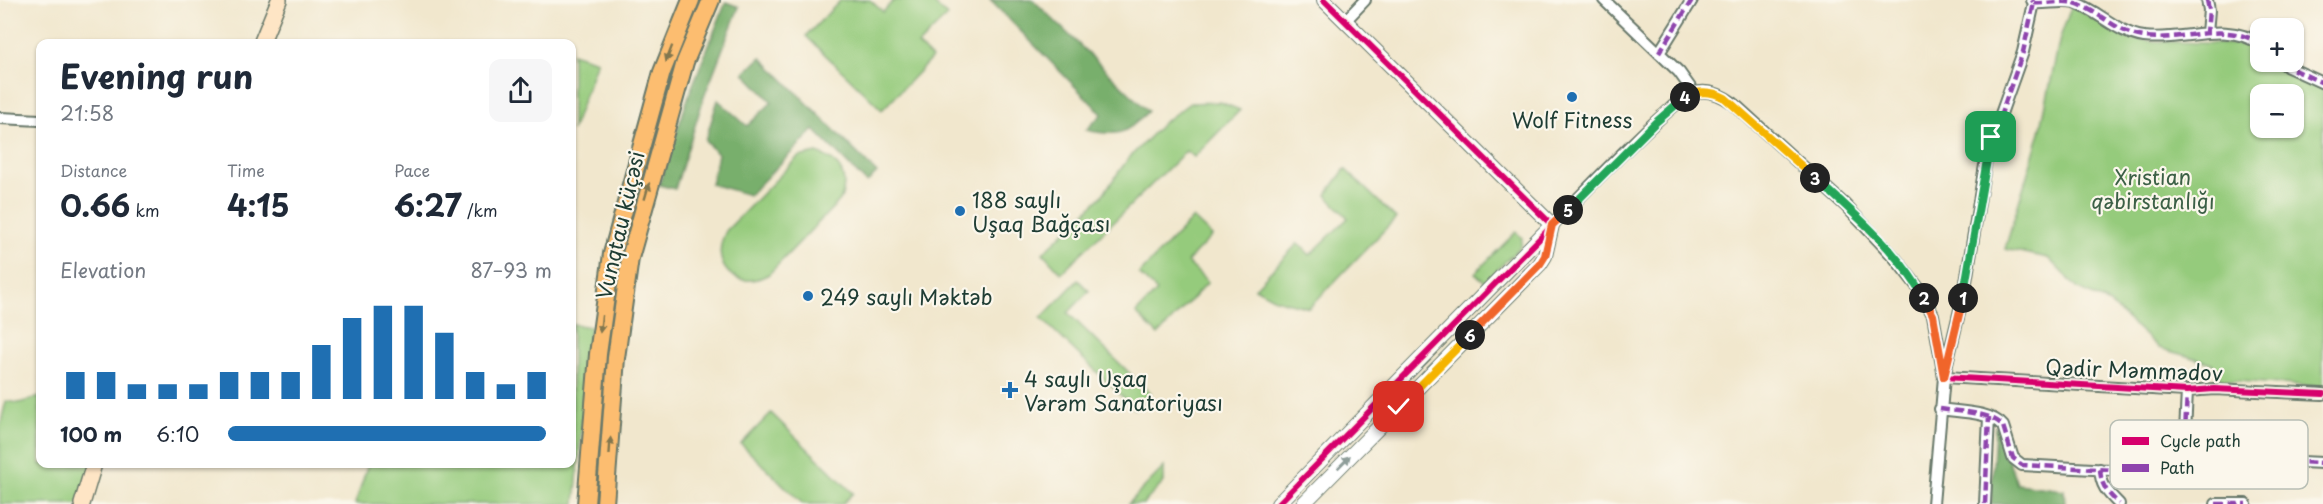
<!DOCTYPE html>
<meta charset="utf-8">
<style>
:root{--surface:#fff;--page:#f6f6f7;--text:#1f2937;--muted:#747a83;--accent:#1f6fb2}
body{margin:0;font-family:"Playpen Sans",sans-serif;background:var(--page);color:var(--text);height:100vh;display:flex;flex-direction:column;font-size:22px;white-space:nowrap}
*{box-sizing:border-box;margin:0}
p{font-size:20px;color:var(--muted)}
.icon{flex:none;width:33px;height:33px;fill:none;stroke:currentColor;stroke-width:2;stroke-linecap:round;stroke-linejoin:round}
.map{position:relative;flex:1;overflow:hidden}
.side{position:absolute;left:36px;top:39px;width:540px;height:429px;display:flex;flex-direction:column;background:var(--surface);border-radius:12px;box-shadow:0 2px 4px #0004}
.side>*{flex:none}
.buttons{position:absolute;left:2250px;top:18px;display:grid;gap:12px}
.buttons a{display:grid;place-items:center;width:54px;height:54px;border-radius:12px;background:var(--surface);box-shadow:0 2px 4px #0004;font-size:30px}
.pin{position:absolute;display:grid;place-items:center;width:51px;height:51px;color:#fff;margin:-26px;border-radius:12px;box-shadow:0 3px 9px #0006}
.km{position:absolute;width:30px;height:30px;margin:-15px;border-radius:50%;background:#222;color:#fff;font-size:16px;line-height:30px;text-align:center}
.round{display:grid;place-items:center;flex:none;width:63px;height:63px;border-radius:12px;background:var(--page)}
.head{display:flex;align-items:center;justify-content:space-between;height:102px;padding:0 24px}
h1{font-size:33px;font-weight:700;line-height:45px}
.metrics{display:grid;grid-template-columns:repeat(3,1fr);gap:9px;height:102px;padding:6px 24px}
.metrics div{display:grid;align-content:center}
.metrics b{font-size:30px;font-weight:700}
.metrics small{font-size:16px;font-weight:400}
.metrics p{font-size:16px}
.chart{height:168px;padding:12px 24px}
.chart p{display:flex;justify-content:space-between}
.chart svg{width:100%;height:108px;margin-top:6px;stroke:var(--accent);stroke-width:6}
ul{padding:0 24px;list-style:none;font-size:20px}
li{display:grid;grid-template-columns:96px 72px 1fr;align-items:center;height:45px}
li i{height:15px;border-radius:8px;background:var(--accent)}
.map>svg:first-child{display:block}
.green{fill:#95cb7c;stroke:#5a8458;stroke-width:1.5;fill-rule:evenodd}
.forest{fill:#78af6c;stroke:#4c7650;stroke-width:1.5}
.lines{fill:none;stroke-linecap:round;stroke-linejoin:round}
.minor-casing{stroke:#68786a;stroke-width:14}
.tertiary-casing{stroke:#68786a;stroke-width:16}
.secondary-casing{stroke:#68786a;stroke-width:18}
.primary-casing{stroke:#68786a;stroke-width:20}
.minor{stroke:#fff;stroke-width:10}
.tertiary{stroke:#fff;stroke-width:14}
.secondary{stroke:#fee5c5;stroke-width:15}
.primary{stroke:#fcbd6f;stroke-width:16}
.quiet{stroke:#8e44ad;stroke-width:4.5;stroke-dasharray:9 4.5;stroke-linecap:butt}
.cycleway-casing{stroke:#fbf7ec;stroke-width:10}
.cycleway{stroke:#d6006c;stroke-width:6}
.oneway{fill:#82774f}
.oneway2{fill:#8f9e9a}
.split-1-casing{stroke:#fff;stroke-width:12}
.split-2-casing{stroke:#fff;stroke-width:12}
.split-3-casing{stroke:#fff;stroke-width:12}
.split-4-casing{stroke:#fff;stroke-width:12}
.split-5-casing{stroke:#fff;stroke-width:12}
.split-6-casing{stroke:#fff;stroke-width:12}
.split-7-casing{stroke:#fff;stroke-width:12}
.split-1{stroke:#22a559;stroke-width:8}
.split-2{stroke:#f0652b;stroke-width:8}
.split-3{stroke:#22a559;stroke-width:8}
.split-4{stroke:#f5b400;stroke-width:8}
.split-5{stroke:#22a559;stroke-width:8}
.split-6{stroke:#f0652b;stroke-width:8}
.split-7{stroke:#f5b400;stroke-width:8}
.poi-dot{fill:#1f6fb2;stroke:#fbf7ec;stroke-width:2}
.labels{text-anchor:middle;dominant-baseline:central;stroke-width:4.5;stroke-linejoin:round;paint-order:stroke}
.poi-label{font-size:21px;fill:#1f3d34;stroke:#fbf7ec;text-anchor:start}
.park-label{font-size:21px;fill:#3c6046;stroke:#fbf7ec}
.street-label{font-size:21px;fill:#1f3d34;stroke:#fbf7ec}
.key{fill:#fbf7ec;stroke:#b9bfb5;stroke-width:1.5}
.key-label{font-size:16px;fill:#1f3d34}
</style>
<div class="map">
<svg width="2323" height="504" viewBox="0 0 2323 504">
<rect width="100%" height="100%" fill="#fbf7ec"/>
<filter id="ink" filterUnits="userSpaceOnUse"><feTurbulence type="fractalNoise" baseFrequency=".0167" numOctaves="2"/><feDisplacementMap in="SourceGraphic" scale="12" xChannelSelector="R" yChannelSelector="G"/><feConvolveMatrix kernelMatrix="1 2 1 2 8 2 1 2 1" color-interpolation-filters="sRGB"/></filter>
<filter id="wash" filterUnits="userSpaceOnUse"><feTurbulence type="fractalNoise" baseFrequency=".008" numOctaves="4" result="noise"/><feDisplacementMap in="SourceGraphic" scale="24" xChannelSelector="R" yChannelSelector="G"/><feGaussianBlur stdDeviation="1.35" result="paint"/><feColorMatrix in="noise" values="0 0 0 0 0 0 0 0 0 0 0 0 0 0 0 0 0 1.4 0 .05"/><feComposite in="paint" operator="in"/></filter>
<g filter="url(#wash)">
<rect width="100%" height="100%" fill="#f1e7cd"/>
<path class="green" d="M841,0H870L883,12L894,0H930L947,16L918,45L932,58L882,110L806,36Z
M2072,5L2122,37L2152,41L2252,45L2260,52V62H2273L2283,69L2323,88V387L2222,380L2212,363L2159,348L2110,304L2077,288L2048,258L2005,249L2040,132L2060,38ZM2260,94H2294V128H2260Z
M572,53L597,61L572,131Z
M1220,102L1240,110L1194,157L1186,151L1061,273L1043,253L1101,197L1128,159L1164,122L1190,103Z
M817,153C840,160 849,177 841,199L769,274C736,293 708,265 726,231L798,157Z
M1345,169L1396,218L1309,308L1275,299L1255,288L1298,243L1310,255L1348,218L1326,195Z
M1193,218L1212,236L1187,262L1208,282L1158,335L1136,313L1157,291L1139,274Z
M1516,232L1522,238L1521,246L1485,282L1475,273Z
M1078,280L1089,291L1068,313L1150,393L1135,409L1041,318Z
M572,324L590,327L575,504H355L368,464H572Z
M40,397V464H95L82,504H0V426L6,401L19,403Z
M771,413L853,493L842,504H803L741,444Z
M1164,467V482L1143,504H1128Z"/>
<path class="forest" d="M990,0H1033L1148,111C1126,135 1118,137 1086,130L1102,114Z
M726,2L739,7L704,97L675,189L659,185L690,92Z
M761,57L877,173L867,183L814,130L749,195L711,184L718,154L705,141L718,100L747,126L772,102L744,73Z
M1995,427L1998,429L2017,484L2064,490L2065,504H1991Z"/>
</g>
<g filter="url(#ink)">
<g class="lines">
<defs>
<path id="minor" d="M1604,0L1679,72L1694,93
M2207,0L2209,10L2207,33
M2034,3C2046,4 2063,0 2075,3C2099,11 2117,33 2144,37C2184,42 2225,20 2260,44
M1345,21L1365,0
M1659,53L1692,0
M2282,62L2288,67L2323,83
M0,118L40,120
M1552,225C1588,189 1623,151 1661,117C1671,109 1681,97 1694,93C1708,89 1722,95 1733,103L1845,205L1895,258L1920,290L1933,315L1944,377
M1944,377L2187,391L2214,389L2323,394
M1940,409C1958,412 1990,411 2003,426L2013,458L2022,465L2183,474L2187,391
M2184,457L2323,463
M2100,469C2101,486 2107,492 2119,504
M1933,504L1944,377L1965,288L1987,153L2023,52L2034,3L2032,0
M1985,504L1989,417
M2216,504H2246"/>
<path id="tertiary" d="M1324,0L1552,225
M1278,504L1552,225
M1303,504L1540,264L1545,256L1552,225"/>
<path id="secondary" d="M261,44L279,0
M82,504L94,464"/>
<path id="primary" d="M586,504L598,354L612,254L662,72L691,0
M605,504L616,358L630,258L685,62L711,0"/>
</defs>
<use href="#minor" class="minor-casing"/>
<use href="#tertiary" class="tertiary-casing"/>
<use href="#secondary" class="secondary-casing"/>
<use href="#primary" class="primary-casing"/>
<use href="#minor" class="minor"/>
<use href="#tertiary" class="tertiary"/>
<use href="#secondary" class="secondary"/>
<use href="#primary" class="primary"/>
<path class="quiet" d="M2207,0L2209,10L2207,33
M2034,3C2046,4 2063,0 2075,3C2099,11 2117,33 2144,37C2184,42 2225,20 2260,44
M1659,53L1692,0
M2282,62L2288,67L2323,83
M1946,368L1965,288L1987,153L2023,52L2034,3L2032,0
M1940,409C1958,412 1990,411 2003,426L2013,458L2022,465L2183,474L2187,391
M2184,457L2323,463
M2100,469C2101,486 2107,492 2119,504
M1985,504L1989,417
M2216,504H2246"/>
<defs>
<path id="cycleway" d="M1324,0L1552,225
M1278,504L1620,157C1637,140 1673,99 1694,93C1708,89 1722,95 1733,103L1845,205L1895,258L1920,290L1933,315L1944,377L2187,391L2214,389L2323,394"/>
</defs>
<use href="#cycleway" class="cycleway-casing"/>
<use href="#cycleway" class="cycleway"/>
</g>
<defs><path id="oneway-solid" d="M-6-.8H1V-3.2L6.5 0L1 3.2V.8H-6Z" transform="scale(1.5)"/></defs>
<g class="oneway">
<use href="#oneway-solid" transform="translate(669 54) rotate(111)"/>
<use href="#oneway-solid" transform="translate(647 191) rotate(-74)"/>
<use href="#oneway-solid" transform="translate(601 324) rotate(97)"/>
<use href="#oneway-solid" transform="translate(610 446) rotate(-86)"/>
</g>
<use class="oneway2" href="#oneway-solid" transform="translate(1344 462) rotate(-45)"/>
</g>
<g class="lines" filter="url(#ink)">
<defs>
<path id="split-1" d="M1963,298L1991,137"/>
<path id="split-2" d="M1924,298L1933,315L1944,377L1963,298"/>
<path id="split-3" d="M1815,178C1854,213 1899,252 1924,298"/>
<path id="split-4" d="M1685,97C1699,90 1712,91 1725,98L1815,178"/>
<path id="split-5" d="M1568,210L1655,123L1685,97"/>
<path id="split-6" d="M1470,335L1540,264L1545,256L1552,225L1568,210"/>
<path id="split-7" d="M1399,407L1470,335"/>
</defs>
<use href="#split-1" class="split-1-casing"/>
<use href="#split-2" class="split-2-casing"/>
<use href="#split-3" class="split-3-casing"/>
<use href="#split-4" class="split-4-casing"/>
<use href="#split-5" class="split-5-casing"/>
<use href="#split-6" class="split-6-casing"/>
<use href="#split-7" class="split-7-casing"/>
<use href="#split-1" class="split-1"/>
<use href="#split-2" class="split-2"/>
<use href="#split-3" class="split-3"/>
<use href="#split-4" class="split-4"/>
<use href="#split-5" class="split-5"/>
<use href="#split-6" class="split-6"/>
<use href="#split-7" class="split-7"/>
</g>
<g class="poi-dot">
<circle cx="1572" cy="97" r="6"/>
<circle cx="960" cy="211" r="6"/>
<circle cx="808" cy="296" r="6"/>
<path d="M1007 381h6v6h6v6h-6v6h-6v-6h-6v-6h6z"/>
</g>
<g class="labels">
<g class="poi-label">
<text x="1572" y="119" text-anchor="middle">Wolf Fitness</text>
<text x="972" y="199">188 saylı<tspan x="972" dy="24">Uşaq Bağçası</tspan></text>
<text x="820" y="296">249 saylı Məktəb</text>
<text x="1024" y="378">4 saylı Uşaq<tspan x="1024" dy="24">Vərəm Sanatoriyası</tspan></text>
</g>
<g class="park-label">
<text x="2153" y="176">Xristian<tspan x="2153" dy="24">qəbirstanlığı</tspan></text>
</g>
<g class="street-label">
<text transform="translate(619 225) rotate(-77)">Vunqtau küçəsi</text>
<text transform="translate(2134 369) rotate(2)">Qədir Məmmədov</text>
</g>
</g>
<rect x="2110" y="420" width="198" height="69" rx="9" class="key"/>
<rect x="2122" y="437" width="27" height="8" fill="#d6006c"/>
<rect x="2122" y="464" width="27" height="8" fill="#8e44ad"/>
<g class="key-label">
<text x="2160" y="447">Cycle path</text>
<text x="2160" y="474">Path</text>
</g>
</svg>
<div class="buttons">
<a>+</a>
<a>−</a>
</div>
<div class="pin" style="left:1991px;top:137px;background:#1e9e55"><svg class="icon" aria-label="arrive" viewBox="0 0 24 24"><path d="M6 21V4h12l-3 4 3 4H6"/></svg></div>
<div class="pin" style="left:1399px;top:407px;background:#d93025"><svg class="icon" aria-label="check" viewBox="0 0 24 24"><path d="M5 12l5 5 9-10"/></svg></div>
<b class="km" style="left:1963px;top:298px">1</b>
<b class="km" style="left:1924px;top:298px">2</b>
<b class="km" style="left:1815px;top:178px">3</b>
<b class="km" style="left:1685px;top:97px">4</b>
<b class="km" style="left:1568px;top:210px">5</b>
<b class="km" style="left:1470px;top:335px">6</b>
<section class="side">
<div class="head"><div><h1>Evening run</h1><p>21:58</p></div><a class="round"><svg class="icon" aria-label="share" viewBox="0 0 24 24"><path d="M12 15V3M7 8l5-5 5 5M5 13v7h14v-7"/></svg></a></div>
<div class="metrics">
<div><p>Distance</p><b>0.66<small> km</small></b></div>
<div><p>Time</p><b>4:15</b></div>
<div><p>Pace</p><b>6:27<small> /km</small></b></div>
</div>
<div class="chart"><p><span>Elevation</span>87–93 m</p>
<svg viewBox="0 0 160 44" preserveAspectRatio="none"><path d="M5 44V33M15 44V33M25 44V38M35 44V38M45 44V38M55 44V33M65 44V33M75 44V33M85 44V22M95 44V11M105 44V6M115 44V6M125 44V17M135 44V33M145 44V38M155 44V33"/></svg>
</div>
<ul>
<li><b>100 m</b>6:10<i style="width:98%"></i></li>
</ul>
</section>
</div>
